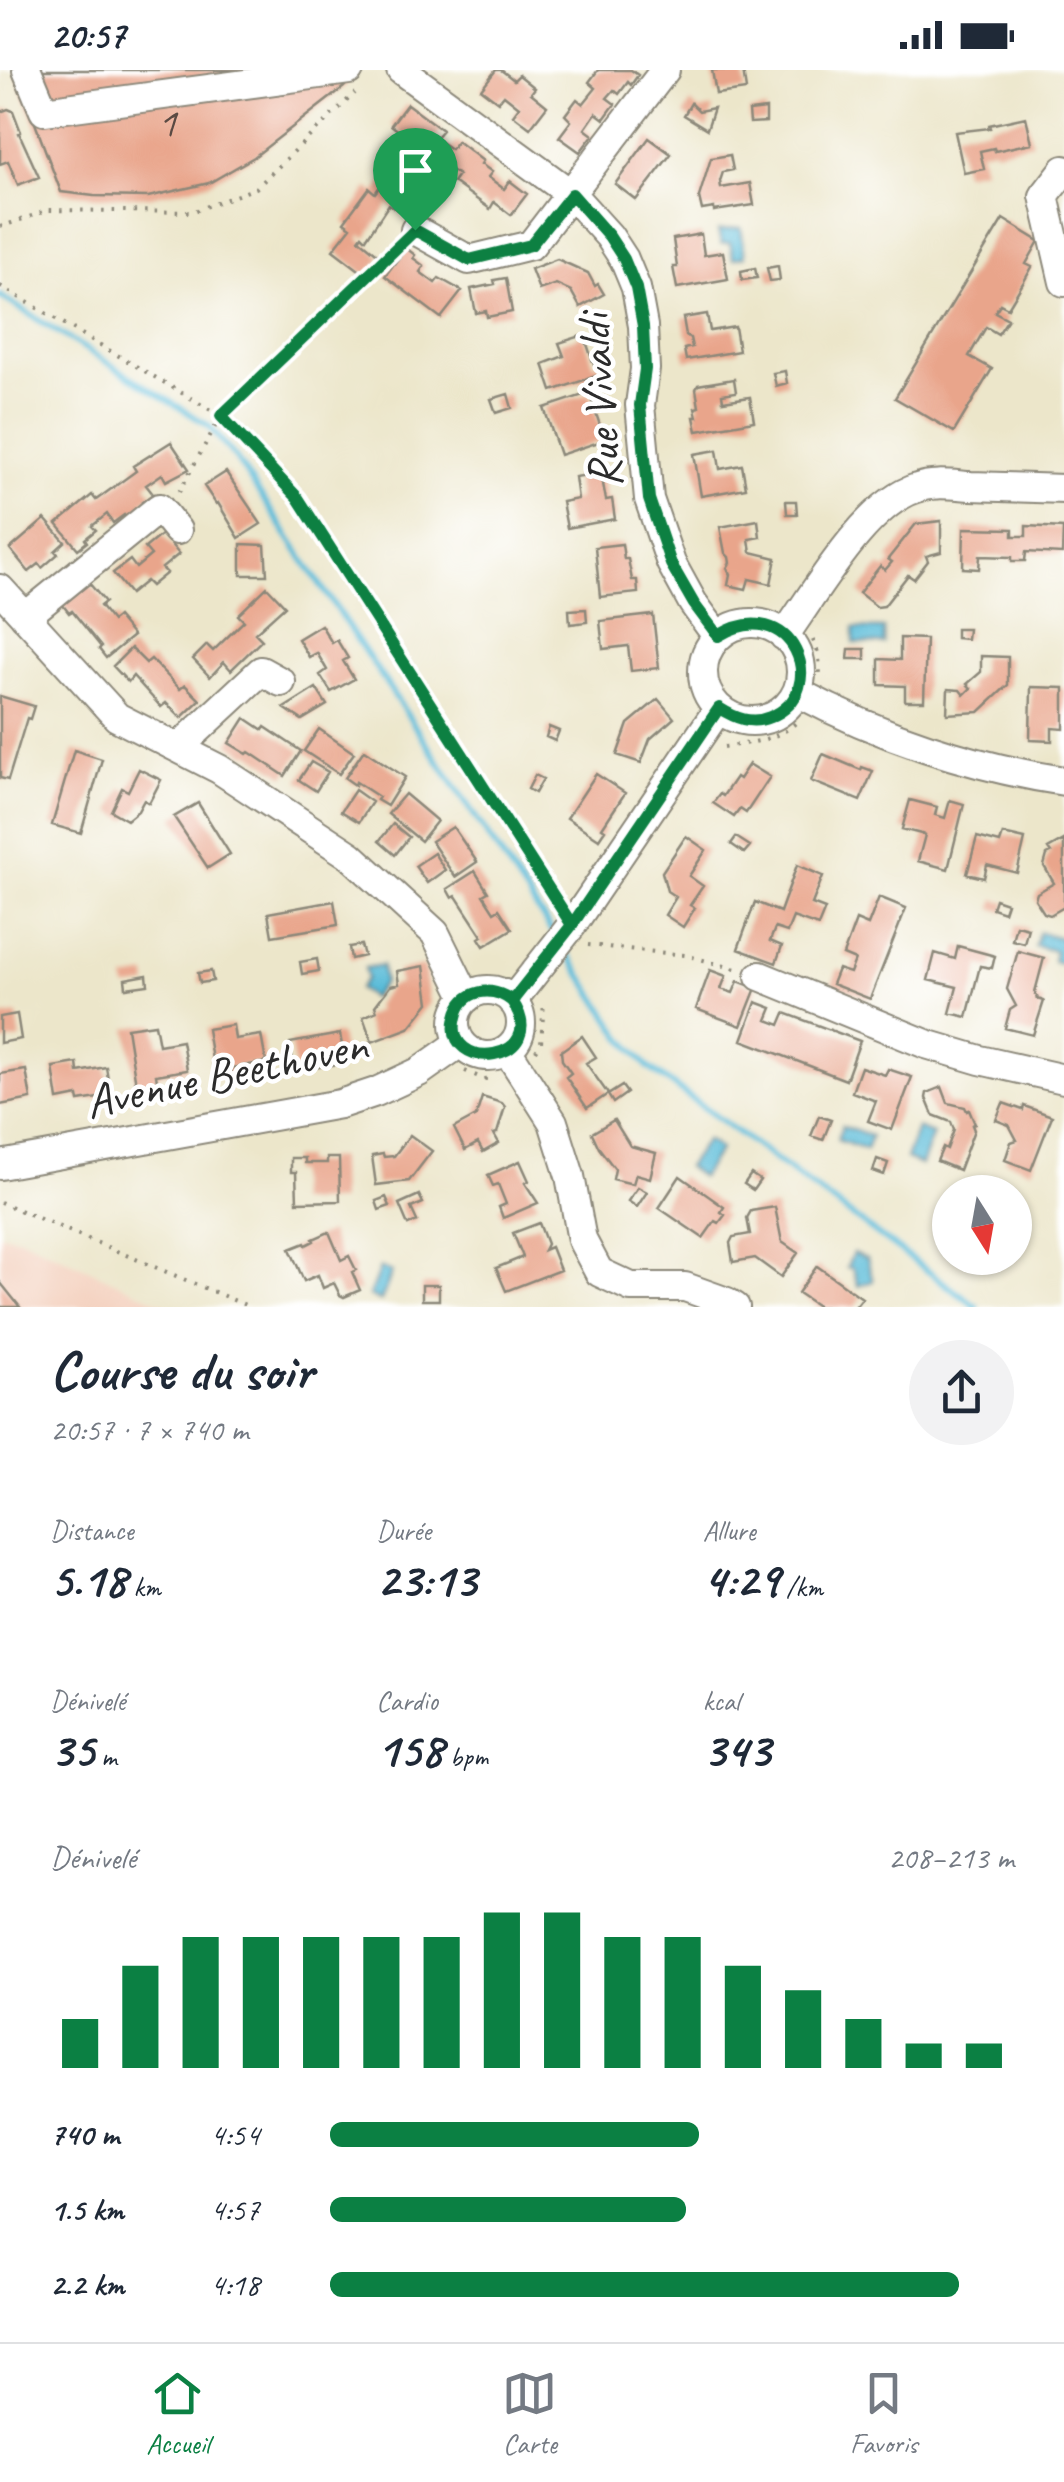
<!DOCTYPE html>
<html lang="fr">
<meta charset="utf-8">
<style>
:root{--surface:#fff;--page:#f2f2f3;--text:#1f2937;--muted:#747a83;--line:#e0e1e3;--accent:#0b8043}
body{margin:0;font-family:Caveat,sans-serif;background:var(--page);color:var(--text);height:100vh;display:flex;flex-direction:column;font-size:38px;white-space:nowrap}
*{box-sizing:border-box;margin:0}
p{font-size:32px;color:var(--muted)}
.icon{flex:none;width:55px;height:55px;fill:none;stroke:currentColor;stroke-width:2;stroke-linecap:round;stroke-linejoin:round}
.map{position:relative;height:1237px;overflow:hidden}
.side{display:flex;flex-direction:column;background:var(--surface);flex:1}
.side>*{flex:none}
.needle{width:65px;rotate:169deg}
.fabs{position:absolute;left:932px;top:1105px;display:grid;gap:20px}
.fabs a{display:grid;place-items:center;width:100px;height:100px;border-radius:50%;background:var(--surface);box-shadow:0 2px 8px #0004;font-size:50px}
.pin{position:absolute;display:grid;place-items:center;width:85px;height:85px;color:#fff;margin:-102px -42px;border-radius:50% 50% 50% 0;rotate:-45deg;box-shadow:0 0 10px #0007}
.pin .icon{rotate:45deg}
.round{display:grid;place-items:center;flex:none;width:105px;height:105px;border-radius:52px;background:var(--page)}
.summary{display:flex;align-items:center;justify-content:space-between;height:170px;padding:0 50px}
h1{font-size:55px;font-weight:700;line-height:75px}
.figures{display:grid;grid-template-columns:repeat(3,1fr);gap:15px;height:170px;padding:10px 50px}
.figures div{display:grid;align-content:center}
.figures b{font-size:50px;font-weight:700}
.figures small{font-size:28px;font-weight:400}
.figures p{font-size:28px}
.chart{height:280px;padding:20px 50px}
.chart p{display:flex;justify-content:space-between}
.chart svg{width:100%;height:180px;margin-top:10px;stroke:var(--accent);stroke-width:6}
ul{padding:0 50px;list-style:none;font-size:32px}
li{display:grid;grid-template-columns:160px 120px 1fr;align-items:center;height:75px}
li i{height:25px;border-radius:12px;background:var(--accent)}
.status{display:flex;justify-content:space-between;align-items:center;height:70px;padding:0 50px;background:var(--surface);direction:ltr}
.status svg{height:28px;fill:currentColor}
.menu{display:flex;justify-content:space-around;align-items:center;height:140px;border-top:2px solid var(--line);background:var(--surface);font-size:28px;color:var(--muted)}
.menu a{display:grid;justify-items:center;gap:5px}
.menu .current{color:var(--accent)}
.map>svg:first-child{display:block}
.built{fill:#f4d3c1}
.water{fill:#59bbd8;stroke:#427382;stroke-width:2.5}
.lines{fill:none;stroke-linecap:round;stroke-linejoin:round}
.stream{stroke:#59bbd8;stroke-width:6}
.building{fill:#e9a58b}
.street-casing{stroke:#8c887a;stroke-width:32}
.path{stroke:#8c887a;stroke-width:4;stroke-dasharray:2.5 8;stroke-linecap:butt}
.street{stroke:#fff;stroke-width:28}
.route-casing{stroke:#fff;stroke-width:20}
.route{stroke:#0b8043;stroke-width:12}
.labels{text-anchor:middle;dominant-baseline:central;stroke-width:9;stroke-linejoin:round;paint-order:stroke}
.number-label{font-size:42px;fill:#5a4a43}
.street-label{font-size:48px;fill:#2b2b2b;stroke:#fff}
</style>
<div class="status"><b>20:57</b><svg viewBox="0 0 49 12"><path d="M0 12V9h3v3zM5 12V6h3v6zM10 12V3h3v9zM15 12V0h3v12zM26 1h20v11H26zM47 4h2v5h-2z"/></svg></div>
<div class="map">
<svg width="1064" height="1237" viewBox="0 0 1064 1237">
<rect width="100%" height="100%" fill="#fff"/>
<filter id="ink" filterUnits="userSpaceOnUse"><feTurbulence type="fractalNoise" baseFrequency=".01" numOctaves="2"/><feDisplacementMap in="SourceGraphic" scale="20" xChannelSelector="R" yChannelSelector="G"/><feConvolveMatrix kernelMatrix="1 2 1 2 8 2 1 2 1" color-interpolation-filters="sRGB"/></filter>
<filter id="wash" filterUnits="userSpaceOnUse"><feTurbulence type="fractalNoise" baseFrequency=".0048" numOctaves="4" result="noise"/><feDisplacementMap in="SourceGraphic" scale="40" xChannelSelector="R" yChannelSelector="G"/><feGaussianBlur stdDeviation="2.25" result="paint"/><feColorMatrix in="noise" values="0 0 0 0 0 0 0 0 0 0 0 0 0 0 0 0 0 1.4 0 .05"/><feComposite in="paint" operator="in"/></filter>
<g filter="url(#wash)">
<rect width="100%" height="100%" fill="#ece6ca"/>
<path class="built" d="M0,1164L21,1168L170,1237H0Z"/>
<path class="water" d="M741,158L745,186L733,189L730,173L721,174L718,161Z
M854,558L884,559V574L854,573Z
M1039,862L1064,869L1063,894L1053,891L1055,881L1035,876Z
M382,895L384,912L372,928L359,919L367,908L365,898Z
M842,1056L871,1066L866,1080L837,1070Z
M917,1058L933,1064L921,1095L906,1089Z
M706,1070L720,1079L701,1107L687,1097Z
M853,1183L867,1189L873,1211L858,1216L853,1199L847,1197Z
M380,1198L392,1202L381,1231L369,1226Z"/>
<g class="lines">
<path class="stream" d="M0,226L208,355L235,387L553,863
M563,877L621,966L648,997L977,1237"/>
</g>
<g id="blocks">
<path class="building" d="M15,0H358L344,17L254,87L209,113L148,127L94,126L61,122Z
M496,0H501L514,10L519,5L535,18L531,23L547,36L530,58L513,45L519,37L504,25L498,32L481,19Z
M598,0H631L638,5L631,15L628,12L619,24L614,20L607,28L615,34L604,49L596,43L585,59L593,65L580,82L559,67L571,51L565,45L577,29L583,34L596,18L589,12Z
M712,0H743L746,20L716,24Z
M691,33L699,41L714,38L707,59L684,45Z
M407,34L442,60L435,68L451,79L457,71L483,91L481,94L492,102L488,107L504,119L510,111L527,124L511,145L494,132L490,139L453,112L458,105L441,93L436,99L420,87L425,81L391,55Z
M8,39L13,41L21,62L19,63L39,107L18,115L8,91L0,94V42Z
M766,39V52L750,53L749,41Z
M1026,47L1032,73L995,81L994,78L980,81L984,99L964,103L955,62L990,58L989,55Z
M649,68L671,84L636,130L615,114Z
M730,85L733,100L723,102L720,111L721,118L750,113L754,135L714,141V138L702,140L699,127L711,88Z
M388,94L408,108L402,116L410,122L397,140L389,134L366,169L362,165L359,169L381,187L367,206L333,180L351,157L344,152L369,118L375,123L387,107L381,103Z
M1003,149L1039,171L1026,194L1032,197L1023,213L1008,238L1000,234L995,242L1008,249L998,264L986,257L969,286L992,299L954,362L895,328Z
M701,164L704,185L723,182L728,209L677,218L673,197H677L673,169Z
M406,178L415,185L413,188L424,196L420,202L435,213L439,208L462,221L441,248L385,206Z
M557,189L588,203L595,216L598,214L604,224L580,237L571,221L556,214L539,220L531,199Z
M778,196L780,210L770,211L767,198Z
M755,198L757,208L742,210L741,201Z
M506,208L512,242L487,247L486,241L476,243L471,219L495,214L494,210Z
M707,244L710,261L735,257L739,281L686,290L684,279L692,277L690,268L686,265L683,248Z
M584,265L594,295L599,293L602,304L552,321L543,294L564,286L559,273Z
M785,301L787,313L776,316L773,303Z
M734,309L736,322L722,324L723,331L750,327L754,351L697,361L694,347H697L695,338L699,337L696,319L698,315Z
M589,323L605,370L560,385L544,338Z
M508,324L512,338L496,343L491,329Z
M171,372L189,399L166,411L162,404L146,415L153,424L142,432L144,435L126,448L124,445L113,453L107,444L92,456L96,460L85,469L87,472L78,479L57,454L92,425L96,430L136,401L133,396Z
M717,380L720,399L742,395L746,418L701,426L694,384Z
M226,402L261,454L239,468L218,433L216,434L204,416Z
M601,403L606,430L612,429L615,449L567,458L562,432L578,429L575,407Z
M786,431H796L797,444H787Z
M45,449L65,472L55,481L58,484L42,498L39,494L29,502L10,479Z
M758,450L760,467L749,469L751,482L776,488L771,514L749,509L746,519L728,515L730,505L727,498L730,493L729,487L725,483L720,457Z
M941,451V482L926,486L928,491L914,509L908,505L884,536L877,537L859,523L880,496L885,500L892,492L888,489L916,454Z
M1026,456L1063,458L1062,484L1026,482L1025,491H1012V487L980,486L979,499L963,498L964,458L1013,459V466H1026Z
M162,464L179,484L162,498L167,503L151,516L146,511L130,524L113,503L130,490L136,498L151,485L145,478Z
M241,474L265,475L267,505H241Z
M622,474L624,489H628L632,510H637L638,523L600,527L595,477Z
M89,513L105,532L100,536L112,551L117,547L133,566L106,588L99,579L101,577L72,541L69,543L62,534Z
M267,517L285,536L255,563L262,570L231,600L224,592L210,607L193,589L207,575L213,581L244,551L238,545Z
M586,539L587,552L570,554L569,540Z
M653,545L659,598L631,601L628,576L603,579L600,551Z
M321,555L332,573L337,570L348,588L343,591L354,609L331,622L320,605L327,600L317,583L309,587L298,569Z
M956,559H968L967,569L956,568Z
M900,568L926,569L924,631H905V616L879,615V589L900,590Z
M131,578L146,593L151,589L180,619L185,615L200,630L181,648L166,633L161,637L133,606L128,612L113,596Z
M849,579H865V589H848Z
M981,586L1008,587V615L979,642L947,644L948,619L960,620L964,625L971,618L967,614L981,602Z
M1031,617L1064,618V659L1052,658V671L1030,670Z
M316,618L327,635L302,650L284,638Z
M0,626L34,636L30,649L27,648L8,710L0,708Z
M658,629L674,648L650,669L641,693L617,685L628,654Z
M245,648L263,660L265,657L301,681L285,706L249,682L247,684L229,673Z
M549,657L559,661L555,671L546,667Z
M319,659L354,683L339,704L304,681Z
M74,680L102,689L81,763L52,755Z
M364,680L405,707L387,736L377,730L379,727L356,712L355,715L345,708Z
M823,684L861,700L862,697L873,701L860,731L811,711Z
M311,692L328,702L316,721L299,710Z
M749,694L770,707L746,743L740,739L734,747L713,733L720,724L723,726L736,707L739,709Z
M139,699L161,710L149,733L144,730L138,741L127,750L111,741L122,718L128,721Z
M596,704L625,723L602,758L605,760L599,769L567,748Z
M535,705L543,709L535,723L528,719Z
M355,720L372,732L359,752L341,741Z
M405,724L437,751L421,771L388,744Z
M910,730L937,737L935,745L945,748L950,730L964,734L948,799L918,791L925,765L902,759Z
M198,733L230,784L208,798L174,747Z
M393,754L409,767L395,785L379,771Z
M453,757L477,792L455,807L431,771Z
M1003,764L1025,769L1017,803L987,795L984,808L967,804L977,767L1000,773Z
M686,766L706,780L689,806L703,816L690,835L695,838L683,857L665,845L676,827L667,821L662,802Z
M736,767L750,776L744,783L731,774Z
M1064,770V837L1050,845L1044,843L1035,829L1037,823L1054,813L1044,796L1047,785L1051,783L1048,779Z
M434,783L445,800L427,813L415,796Z
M797,795L823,806L812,834L825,839L818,856L793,847L787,862L775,858L770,871L782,876L776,893L738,879L755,832L780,842Z
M475,801L488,822L483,825L494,842L499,839L512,859L484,876L479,868L482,866L456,826L452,828L447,819Z
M879,827L906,838L870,929L832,914L838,899L850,903L855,890L843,885L856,850L868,855Z
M995,829L1007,833L1004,842L992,838Z
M334,831L338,855L272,866L268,843Z
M1016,855L1028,858L1024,873L1012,870Z
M361,875L364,886L351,889L349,877Z
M958,876L995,886L992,898L980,896L967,947L950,943L957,917L928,910L935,883L955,889Z
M1018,881L1044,888L1035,922L1038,929L1044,931L1033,965L1005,958L1010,940L1016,936L1007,919Z
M317,889L319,901L302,904L300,892Z
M424,896L429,933L409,958L372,972L363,947L377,941L375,936L390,916L399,914L397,901Z
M710,900L726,906L721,919L733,923L738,911L756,918L741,956L696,939Z
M211,901L213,911L200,913L198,903Z
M147,905L148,915L126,918L125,909Z
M756,932L772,938L767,950L780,955L785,943L860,971L846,1010L742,970Z
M17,944L21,969L0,973V947Z
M155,954L159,975L182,971L187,1000L156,1005L158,1017L137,1021L127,958Z
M233,955L235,969L261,965L266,992L231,998L232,1005L215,1008L207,959Z
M340,964L345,993L295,1001L290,973Z
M582,966L596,987L586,993L608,1024L587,1038L566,1007L571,1003L562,990L561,981Z
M77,993L78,1002L106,997L111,1026L79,1031L78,1026L58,1030L53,997Z
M861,997L885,1005L888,999L912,1007L892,1060L868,1051L876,1031L852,1022Z
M26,1000L31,1029L0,1035V1004Z
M622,1016L627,1023L613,1033L608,1025Z
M942,1017L948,1033L965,1037L967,1041L969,1040L975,1054L972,1055L974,1060L959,1100L937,1091L943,1077L947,1079L954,1060L951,1052L933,1045L926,1028L927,1023Z
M482,1027L502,1033L505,1037L497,1063L494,1064L499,1073L483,1082L478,1073L465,1080L454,1058L476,1046Z
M1003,1033L1023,1040L1024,1036L1052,1046L1031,1100L1005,1090L1011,1072L1017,1070L1009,1055L996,1050Z
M819,1046L831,1050L823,1070L811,1066Z
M614,1050L630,1076L656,1083L650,1108L636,1104L633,1114L613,1109L615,1099L599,1078L592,1063Z
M410,1065L432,1081L409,1111L376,1115L372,1086L383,1084L384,1087L394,1086Z
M291,1088H305V1093H327V1088H339L340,1131L297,1132L296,1102H291Z
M877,1089L888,1093L884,1105L873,1101Z
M520,1091L529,1111L525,1113L538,1133L503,1148L499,1137L506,1134L498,1114L493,1116L488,1105Z
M751,1104L760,1110L753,1120L744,1114Z
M680,1106L724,1137L721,1142L725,1145L719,1153L715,1151L703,1168L659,1138Z
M638,1117L647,1122L637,1137L628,1131Z
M419,1125L423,1133L411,1138L417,1151L408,1155L399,1134Z
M386,1127L390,1136L379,1140L376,1131Z
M775,1137L782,1172L798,1183L781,1207L755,1188L733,1192L730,1173L733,1167L750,1164L747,1148L751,1141Z
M539,1153L547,1174L544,1180L551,1177L560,1200L506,1221L496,1198L523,1187L513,1163Z
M329,1162L341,1190L349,1186L356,1200L352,1202L360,1220L344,1227L340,1225L334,1213L323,1218L318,1205L304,1211L290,1179L305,1173L306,1175L314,1171L313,1169Z
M817,1196L862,1228L855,1237H819L798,1223Z
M0,1212L20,1237H0Z
M422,1215H439V1230H422Z"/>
</g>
</g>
<g filter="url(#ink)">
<use href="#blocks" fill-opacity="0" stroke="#8c887a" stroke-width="2.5"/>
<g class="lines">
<defs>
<path id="street" d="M27,0L44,41L349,0
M401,0L571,124L609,166L624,189L636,218L643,256L645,299L640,335L649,429L671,493L693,533L717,566
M1064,100L1044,126L1064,212
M415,160L469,190L531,175L665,0
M0,519L117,647L219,699L351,786L435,863L467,928
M25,547L159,438L177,460
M703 602a49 49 0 1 1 98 0a49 49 0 1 1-98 0Z
M784,566C815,523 866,433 917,418C933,412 953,415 971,416C1002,417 1033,418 1064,419
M797,622C879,666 972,697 1064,711
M178,678L261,601L281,612
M760,906L926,974L980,990L1064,1009
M455 953a33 33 0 1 1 66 0a33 33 0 1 1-66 0Z
M512,931L572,855L719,638
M507,980L553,1052L570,1106L582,1170L599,1202L631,1217H685L727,1232L735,1237
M0,1095L340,1034L376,1022L419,1002L460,973"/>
</defs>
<use href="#street" class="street-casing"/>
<path class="path" d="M0,157L49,140L192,142L256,118L355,23
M0,216L221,346L298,428L557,832
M179,422L221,346L397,177
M813,570L819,585L820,605
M724,677C751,673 778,670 798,651
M588,875L685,885L736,899
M536,981L541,973L544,932
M465,1001L484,1009L494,1008
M0,1132L250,1237"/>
<use href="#street" class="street"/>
</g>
</g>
<g class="lines" filter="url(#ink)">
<defs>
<path id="route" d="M415,160L221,346L298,428L572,855L512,931C492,915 462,919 456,947C441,1006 554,992 512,931L572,855L719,638C735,648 751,655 770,647C833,622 792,521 718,566L694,534L671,494L649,429L640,335L645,299L643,256L636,218L624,189L609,166L572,124L531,175L469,190L415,160"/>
</defs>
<use href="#route" class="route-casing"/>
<use href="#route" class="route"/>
</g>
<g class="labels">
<g class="number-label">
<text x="167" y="52">1</text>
</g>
<g class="street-label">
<text transform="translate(599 331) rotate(-94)">Rue Vivaldi</text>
<text transform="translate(226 1003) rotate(-12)">Avenue Beethoven</text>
</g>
</g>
</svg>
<div class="fabs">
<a><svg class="needle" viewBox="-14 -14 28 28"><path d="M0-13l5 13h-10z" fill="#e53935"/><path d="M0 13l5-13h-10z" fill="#747a83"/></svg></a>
</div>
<div class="pin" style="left:415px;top:160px;background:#1e9e55"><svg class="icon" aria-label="arrive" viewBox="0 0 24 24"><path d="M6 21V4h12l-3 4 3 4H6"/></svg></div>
</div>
<section class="side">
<div class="summary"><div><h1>Course du soir</h1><p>20:57 · 7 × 740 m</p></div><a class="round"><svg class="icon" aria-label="share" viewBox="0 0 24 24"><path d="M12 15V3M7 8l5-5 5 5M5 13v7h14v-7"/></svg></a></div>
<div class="figures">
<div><p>Distance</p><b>5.18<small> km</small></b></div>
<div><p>Durée</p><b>23:13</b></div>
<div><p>Allure</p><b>4:29<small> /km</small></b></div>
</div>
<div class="figures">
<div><p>Dénivelé</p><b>35<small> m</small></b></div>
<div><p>Cardio</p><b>158<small> bpm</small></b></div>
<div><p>kcal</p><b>343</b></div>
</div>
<div class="chart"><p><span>Dénivelé</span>208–213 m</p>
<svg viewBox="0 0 160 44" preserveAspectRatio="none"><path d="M5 44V32M15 44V19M25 44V12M35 44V12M45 44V12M55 44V12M65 44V12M75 44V6M85 44V6M95 44V12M105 44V12M115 44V19M125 44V25M135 44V32M145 44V38M155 44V38"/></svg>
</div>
<ul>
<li><b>740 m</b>4:54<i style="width:54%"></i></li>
<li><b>1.5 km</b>4:57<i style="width:52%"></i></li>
<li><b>2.2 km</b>4:18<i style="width:92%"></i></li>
</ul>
</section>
<nav class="menu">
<a class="current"><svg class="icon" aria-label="home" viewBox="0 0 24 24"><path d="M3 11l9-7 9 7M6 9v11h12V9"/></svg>Accueil</a>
<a><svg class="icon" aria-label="map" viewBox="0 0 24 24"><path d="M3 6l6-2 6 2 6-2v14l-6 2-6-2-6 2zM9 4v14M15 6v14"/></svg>Carte</a>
<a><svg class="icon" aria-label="saved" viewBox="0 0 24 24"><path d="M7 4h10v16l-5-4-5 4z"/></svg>Favoris</a>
</nav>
